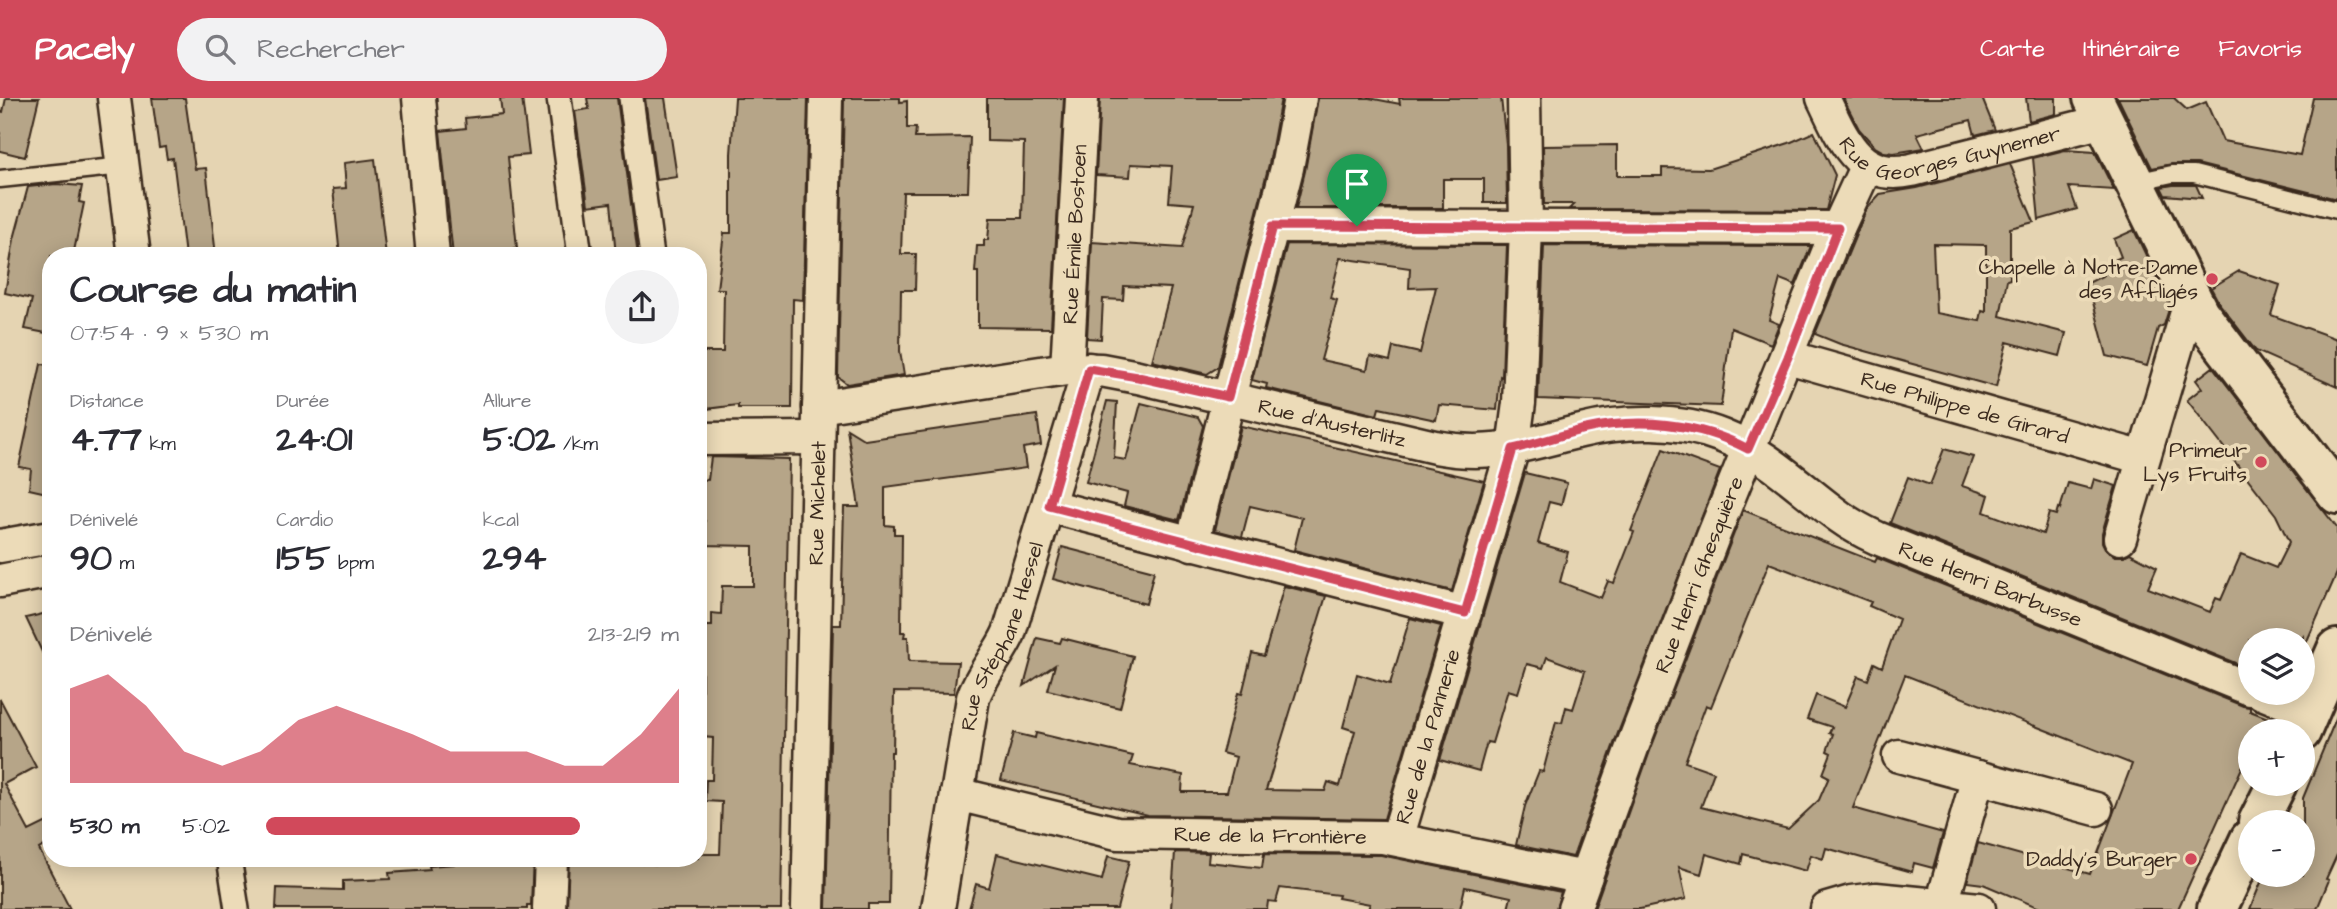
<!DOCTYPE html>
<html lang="fr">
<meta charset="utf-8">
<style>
:root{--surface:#fff;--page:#f2f2f3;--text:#2b2b33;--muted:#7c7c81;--accent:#d1495b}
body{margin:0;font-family:"Architects Daughter",sans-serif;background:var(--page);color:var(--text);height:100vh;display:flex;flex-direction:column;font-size:26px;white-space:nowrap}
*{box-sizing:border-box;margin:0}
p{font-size:23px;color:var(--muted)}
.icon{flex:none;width:38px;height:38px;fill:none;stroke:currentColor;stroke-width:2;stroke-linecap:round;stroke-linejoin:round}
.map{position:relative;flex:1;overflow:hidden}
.details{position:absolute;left:42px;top:149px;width:665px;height:620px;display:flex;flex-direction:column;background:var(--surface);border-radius:28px;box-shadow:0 4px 18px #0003}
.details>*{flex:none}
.buttons{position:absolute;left:2238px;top:530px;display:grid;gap:14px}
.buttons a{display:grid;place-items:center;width:77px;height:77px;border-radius:50%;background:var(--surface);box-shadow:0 4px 18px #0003;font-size:35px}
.pin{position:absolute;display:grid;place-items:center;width:60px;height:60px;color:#fff;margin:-72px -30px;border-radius:50% 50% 50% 0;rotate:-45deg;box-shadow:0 0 7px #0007}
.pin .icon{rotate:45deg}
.round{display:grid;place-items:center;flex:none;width:74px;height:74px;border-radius:37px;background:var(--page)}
.summary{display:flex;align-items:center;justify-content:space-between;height:119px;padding:0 28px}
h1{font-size:38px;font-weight:700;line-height:52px}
.stats{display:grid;grid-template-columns:repeat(3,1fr);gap:10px;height:119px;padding:7px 28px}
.stats div{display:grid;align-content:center}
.stats b{font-size:35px;font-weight:700}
.stats small{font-size:19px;font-weight:400}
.stats p{font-size:19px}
.chart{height:196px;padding:14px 28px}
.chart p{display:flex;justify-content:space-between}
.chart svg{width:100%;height:126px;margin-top:7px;fill:var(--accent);opacity:.7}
ul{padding:0 28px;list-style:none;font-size:23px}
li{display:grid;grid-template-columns:112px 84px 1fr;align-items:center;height:52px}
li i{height:18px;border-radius:9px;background:var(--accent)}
header{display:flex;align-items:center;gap:42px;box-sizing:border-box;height:98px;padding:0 35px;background:var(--accent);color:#fff}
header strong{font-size:33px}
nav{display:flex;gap:38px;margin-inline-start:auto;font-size:24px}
.search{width:490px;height:63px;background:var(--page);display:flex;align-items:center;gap:18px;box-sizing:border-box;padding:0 24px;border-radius:38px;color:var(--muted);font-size:26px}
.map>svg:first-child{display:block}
.building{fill:#b6a588;stroke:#3b2a1e;stroke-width:2;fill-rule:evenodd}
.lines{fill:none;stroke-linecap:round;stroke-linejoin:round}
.service-casing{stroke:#3b2a1e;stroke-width:21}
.pedestrian-casing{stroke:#3b2a1e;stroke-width:28}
.minor-casing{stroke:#3b2a1e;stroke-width:37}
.tertiary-casing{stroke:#3b2a1e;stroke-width:44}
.secondary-casing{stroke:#3b2a1e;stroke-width:44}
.service{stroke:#ecdbb8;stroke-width:16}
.pedestrian{stroke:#ecdbb8;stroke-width:23}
.minor{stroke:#ecdbb8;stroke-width:32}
.tertiary{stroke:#ecdbb8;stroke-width:38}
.secondary{stroke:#ecdbb8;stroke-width:38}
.route-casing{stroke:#fff;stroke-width:14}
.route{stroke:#d1495b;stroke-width:9}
.poi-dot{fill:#d1495b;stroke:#ecdbb8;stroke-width:2.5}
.labels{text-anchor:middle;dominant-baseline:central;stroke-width:7;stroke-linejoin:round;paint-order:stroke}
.street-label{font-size:21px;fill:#3b2a1e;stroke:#ecdbb8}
.poi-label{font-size:21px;fill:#3b2a1e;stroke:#ecdbb8;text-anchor:end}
</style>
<header>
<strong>Pacely</strong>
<div class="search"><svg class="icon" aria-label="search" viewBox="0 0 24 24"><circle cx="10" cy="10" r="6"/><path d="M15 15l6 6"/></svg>Rechercher</div>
<nav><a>Carte</a><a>Itinéraire</a><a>Favoris</a></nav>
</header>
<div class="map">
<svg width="2337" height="811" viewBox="0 0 2337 811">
<rect width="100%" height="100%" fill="#e5d4b2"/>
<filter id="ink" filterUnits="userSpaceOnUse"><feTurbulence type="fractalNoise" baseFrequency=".0143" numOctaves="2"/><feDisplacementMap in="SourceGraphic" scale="14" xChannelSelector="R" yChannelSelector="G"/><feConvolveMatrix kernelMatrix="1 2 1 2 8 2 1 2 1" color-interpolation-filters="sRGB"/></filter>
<g filter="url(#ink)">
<path class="building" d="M6,0H39L25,59L0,53V14H3Z
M152,0H185L195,71L206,70L216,158H185L173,60L167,61L165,49L159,50Z
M500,0H522L529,57L508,59L517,150H514L515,158H453L440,33L466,30L465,20L502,16Z
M587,0H617L638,158H616L611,105L588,108L575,13L589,11Z
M645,0H665L677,79L656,82Z
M735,0H808L803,202L793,201L792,310H738V307L698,312V280H704L701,254H723L724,191H717L724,135H731V56Z
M844,0H900V4L907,3V30H916L915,40L970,39L968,94H903L901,156H916L915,192H901L900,253L904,277L847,286L838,279Z
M987,0H1064L1051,230L978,229V174H975L977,148H984V142H988L990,120H1022L1024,44L987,43Z
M1100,0H1281L1269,66L1218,269L1207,276L1152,263L1171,190L1124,188L1123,202L1103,201L1101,241L1087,240L1092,144L1182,150L1194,106L1169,104L1172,68L1131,66L1130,79L1096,77Z
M1318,0H1369L1400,6L1399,0H1501L1506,47L1507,105H1484V81H1443V110H1296L1305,73Z
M1843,0H1982L1995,32L1975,37L1971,22L1917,36L1924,50L1894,55L1884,54L1875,49L1859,31Z
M2026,0H2056V16L2029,23Z
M2118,0H2174L2187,12L2206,4L2223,43L2300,57L2313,0H2337V101L2197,66H2172L2152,70Z
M1814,34L1835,77L1826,112L1569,111L1574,106H1544L1543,48L1617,47V78H1662V70L1709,71L1789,45Z
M2065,52L2095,54L2114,92L2069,89L2077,111L2039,122L2033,60Z
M375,61L386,158H340L333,91L346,90L344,65Z
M2010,66L2034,124L2010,130V181L2007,182L2000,218L2066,235L2060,258L2007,244L1996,289L1840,246L1815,236L1867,110L1880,96L1917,90ZM1933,146L1986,147V214L1982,213L1980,223L1936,215Z
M56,86L82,88L79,104L84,105L73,158H51V236L25,231L32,201L5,195L14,141L28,89Z
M2173,87H2196L2202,100L2165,97L2161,89Z
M2134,132L2170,208L2164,227L2158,230L2147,268L2107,258L2088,185L2104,177L2101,168L2121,159L2114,141Z
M1287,146L1507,147L1502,279L1500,278L1497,312L1439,307L1436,322L1379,310L1377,317L1266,290L1267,286L1252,282ZM1340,160L1410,170L1409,190L1436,189L1420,255L1393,249L1390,263L1370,258L1367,272L1321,262L1337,202L1330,200Z
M1544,147L1811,148L1795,187L1780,181L1769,222L1779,226L1771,246L1731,230L1721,308L1538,301Z
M2239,173L2280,187L2271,217L2337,241V289L2256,253L2219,205L2211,190Z
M41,266L51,267V396L29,391L31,371L19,369Z
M2213,269L2337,430V475L2303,552V539L2301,542H2250V571L1890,425L1908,379L1930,387L1944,351L1973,359L1962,388L1989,397L1984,414L2043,436L2049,415L2056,417L2058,410L2060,411L2068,385L2091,391L2094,381L2116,388L2102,435V444L2106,452L2115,458H2124L2130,455L2157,469L2148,490L2210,514L2216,500L2221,502L2241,456L2276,470L2289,444L2276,417L2187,302L2202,290L2196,282Z
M1107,303L1117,304L1114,360L1126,362L1141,305L1198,319L1203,328L1179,422L1124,408L1127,395L1086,384Z
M1037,317L1041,347L1023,350L1026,370L885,389V427L894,428V436H902L901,534H905L904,539H908L909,563L958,564L954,595L894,594L893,654H891L889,806H868V811H826L833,527H841L844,409H859L847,331L865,342Z
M1241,328L1484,383L1452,493L1294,452L1302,420L1250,408L1242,439L1215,432Z
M1663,351L1720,372L1616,640L1573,759L1516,747L1525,708L1539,673L1543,674L1556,624L1562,625L1566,609L1573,611L1585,573L1547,559L1543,570L1527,566L1518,595L1508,592L1492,645L1487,644L1479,673L1440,662L1525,375L1567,385L1561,407L1549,404L1538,445L1568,454L1560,484L1601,500L1608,483L1614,485L1634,434L1631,433Z
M711,359L789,361L781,811H594L567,809L569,760H609V762L662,767L663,760H698V756H720L722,704L705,703L706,682H712L713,640L702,639V567H698V528H712V515L721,516L722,488H753V448L701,447L705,423L698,422V381L708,382Z
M1743,412L1875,464L1877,460L2243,608L2250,609V613L2281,625L2280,634H2250V652L2178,811H2042L1983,786L1967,784L1978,745L2090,776L2132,666L1905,577L1853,710L1943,735L1933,770L1914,765L1912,774L1826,750L1823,761L1811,757L1806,773L1743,756L1741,766L1706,756L1701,776L1679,769L1686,801L1640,811H1594L1650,653ZM1769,465L1871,504L1869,508L1899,521L1882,569L1874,565L1868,582L1858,578L1845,609L1816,597L1807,621L1832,629L1829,635L1833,636L1827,653L1831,655L1823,676L1829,679L1819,702L1788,731L1701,709L1714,674L1685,664L1706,607L1711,609Z
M1062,449L1154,473L1146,506L1053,481Z
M1284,488L1326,498L1266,692L1325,693L1328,684L1340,688L1355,633L1343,629L1357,576L1390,586L1410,520L1441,528L1384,721L1148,717L1001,682L1014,635L1035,640L1036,635L1133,658L1130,667L1183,677L1182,694H1227L1236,659L1222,655L1238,595L1242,596L1252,555L1264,558Z
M51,514V573L26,520Z
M1037,540L1060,545L1062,540L1133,558L1120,610L1048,592L1055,567L1024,588Z
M0,601L36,669L4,686L29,733L51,722V744L39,751L70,811H0Z
M2337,618V757L2326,781L2329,782L2317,811H2250L2264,777H2303V700Z
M1175,754L1209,755L1208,764L1262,770L1264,756L1381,757L1561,794L1556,811H1508L1511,799L1465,789L1460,811H1368L1370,806L1338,800L1339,797L1280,790L1276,804L1268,803L1267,811H1171Z
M997,756L1102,782L1108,758L1129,763L1117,811H969L976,786L989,790Z
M483,760H533L531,807H527V811H276L277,790L343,792V783L390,781L389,775L430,772L429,768L454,766V762H483Z"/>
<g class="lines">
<defs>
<path id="service" d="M0,81L123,68
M2135,84L2172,76H2194L2337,112"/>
<path id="pedestrian" d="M559,0L580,158
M631,0L652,158
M229,760L237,811"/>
<g id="minor">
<path d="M114,0L134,158"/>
<path d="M419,0L433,158"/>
<path id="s1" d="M1823,0C1843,41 1858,84 1912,72L2104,23"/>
<path d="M1273,128L1838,130"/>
<path id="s2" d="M1788,259L2143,360"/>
<path id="s3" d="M1067,271L1082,0"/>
<path id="s4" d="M819,309L1067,271L1101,272L1138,279L1435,349C1493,360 1526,346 1581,333C1624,322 1680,321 1722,338C1768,356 1801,391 1840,419C1851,427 1864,434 1877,440L2250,591"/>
<path d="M698,341L818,340"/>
<path d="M1049,408L1465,515"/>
<path d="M2120,440L2191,201"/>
<path d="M1192,446L1287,70L1300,0"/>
<path d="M0,448L51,439"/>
<path d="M0,483L51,473"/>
<path d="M2262,595L2309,614"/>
<path d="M1899,658L2096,711"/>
<path id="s5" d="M957,696L1117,735L1383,739L1585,780"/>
<path id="s6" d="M1397,741L1513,350L1519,305L1526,130L1524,0"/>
<path d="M1942,806L1978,679"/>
<path d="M549,811L551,760"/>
<path id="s7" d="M808,811L826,0"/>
<path id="s8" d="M938,811L973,600C981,576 999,558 1009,535L1089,271"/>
<path id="s9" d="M1574,811L1633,647L1714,436L1838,130L1867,67"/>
<path d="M1827,811L1851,804L1876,801L1979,811"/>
</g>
<path id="tertiary" d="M2093,0L2199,215L2337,396"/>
<path id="secondary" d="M2301,634L2337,551
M2258,724L2277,686
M2217,811L2250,741"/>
</defs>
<use href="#service" class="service-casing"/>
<use href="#pedestrian" class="pedestrian-casing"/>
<use href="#minor" class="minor-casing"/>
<use href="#tertiary" class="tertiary-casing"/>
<use href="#secondary" class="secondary-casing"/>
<use href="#service" class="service"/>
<use href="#pedestrian" class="pedestrian"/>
<use href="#minor" class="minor"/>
<use href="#tertiary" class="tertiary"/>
<use href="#secondary" class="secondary"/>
</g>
</g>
<g class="lines" filter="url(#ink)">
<defs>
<path id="route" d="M1273,128L1838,130L1788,259L1748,351C1697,324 1637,319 1581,332C1558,338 1536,346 1513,351L1465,515L1049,408L1089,271L1138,279L1228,299Z"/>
</defs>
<use href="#route" class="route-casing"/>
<use href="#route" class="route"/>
</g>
<g class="poi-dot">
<circle cx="2212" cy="181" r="7"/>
<circle cx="2261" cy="364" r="7"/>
<circle cx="2191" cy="761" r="7"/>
</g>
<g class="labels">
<g class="street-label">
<text stroke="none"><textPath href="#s1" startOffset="163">Rue Georges Guynemer</textPath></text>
<text stroke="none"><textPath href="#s3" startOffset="135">Rue Émile Bostoen</textPath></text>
<text stroke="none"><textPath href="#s2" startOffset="184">Rue Philippe de Girard</textPath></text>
<text stroke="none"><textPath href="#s4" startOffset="522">Rue d'Austerlitz</textPath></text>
<text stroke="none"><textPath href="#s7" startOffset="406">Rue Michelet</textPath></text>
<text stroke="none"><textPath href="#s9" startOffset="357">Rue Henri Ghesquière</textPath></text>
<text stroke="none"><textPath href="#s4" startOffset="1228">Rue Henri Barbusse</textPath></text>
<text stroke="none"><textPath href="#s8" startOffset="282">Rue Stéphane Hessel</textPath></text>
<text stroke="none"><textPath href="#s6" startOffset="107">Rue de la Pannerie</textPath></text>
<text stroke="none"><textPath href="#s5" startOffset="318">Rue de la Frontière</textPath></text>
</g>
<g class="poi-label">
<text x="2198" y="169">Chapelle à Notre-Dame<tspan x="2198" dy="24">des Affligés</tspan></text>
<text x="2247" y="352">Primeur<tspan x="2247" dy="24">Lys Fruits</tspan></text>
<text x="2177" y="761">Daddy's Burger</text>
</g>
</g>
</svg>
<div class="buttons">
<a><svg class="icon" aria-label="layers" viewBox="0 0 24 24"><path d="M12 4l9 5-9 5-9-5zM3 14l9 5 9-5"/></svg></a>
<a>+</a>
<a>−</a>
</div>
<div class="pin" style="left:1357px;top:128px;background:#1e9e55"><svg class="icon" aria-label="arrive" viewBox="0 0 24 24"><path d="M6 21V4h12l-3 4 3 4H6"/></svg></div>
<section class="details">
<div class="summary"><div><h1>Course du matin</h1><p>07:54 · 9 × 530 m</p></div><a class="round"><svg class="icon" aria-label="share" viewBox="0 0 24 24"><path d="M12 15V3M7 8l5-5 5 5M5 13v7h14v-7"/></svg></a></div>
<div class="stats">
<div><p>Distance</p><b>4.77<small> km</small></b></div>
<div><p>Durée</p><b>24:01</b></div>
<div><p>Allure</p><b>5:02<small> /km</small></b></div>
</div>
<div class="stats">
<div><p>Dénivelé</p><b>90<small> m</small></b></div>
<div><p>Cardio</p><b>155<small> bpm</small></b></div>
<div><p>kcal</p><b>294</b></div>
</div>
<div class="chart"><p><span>Dénivelé</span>213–219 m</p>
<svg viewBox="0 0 160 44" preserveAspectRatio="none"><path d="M0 44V11L10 6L20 17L30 33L40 38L50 33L60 22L70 17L80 22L90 27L100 33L110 33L120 33L130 38L140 38L150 27L160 11V44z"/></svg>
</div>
<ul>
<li><b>530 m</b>5:02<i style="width:76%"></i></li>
</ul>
</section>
</div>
